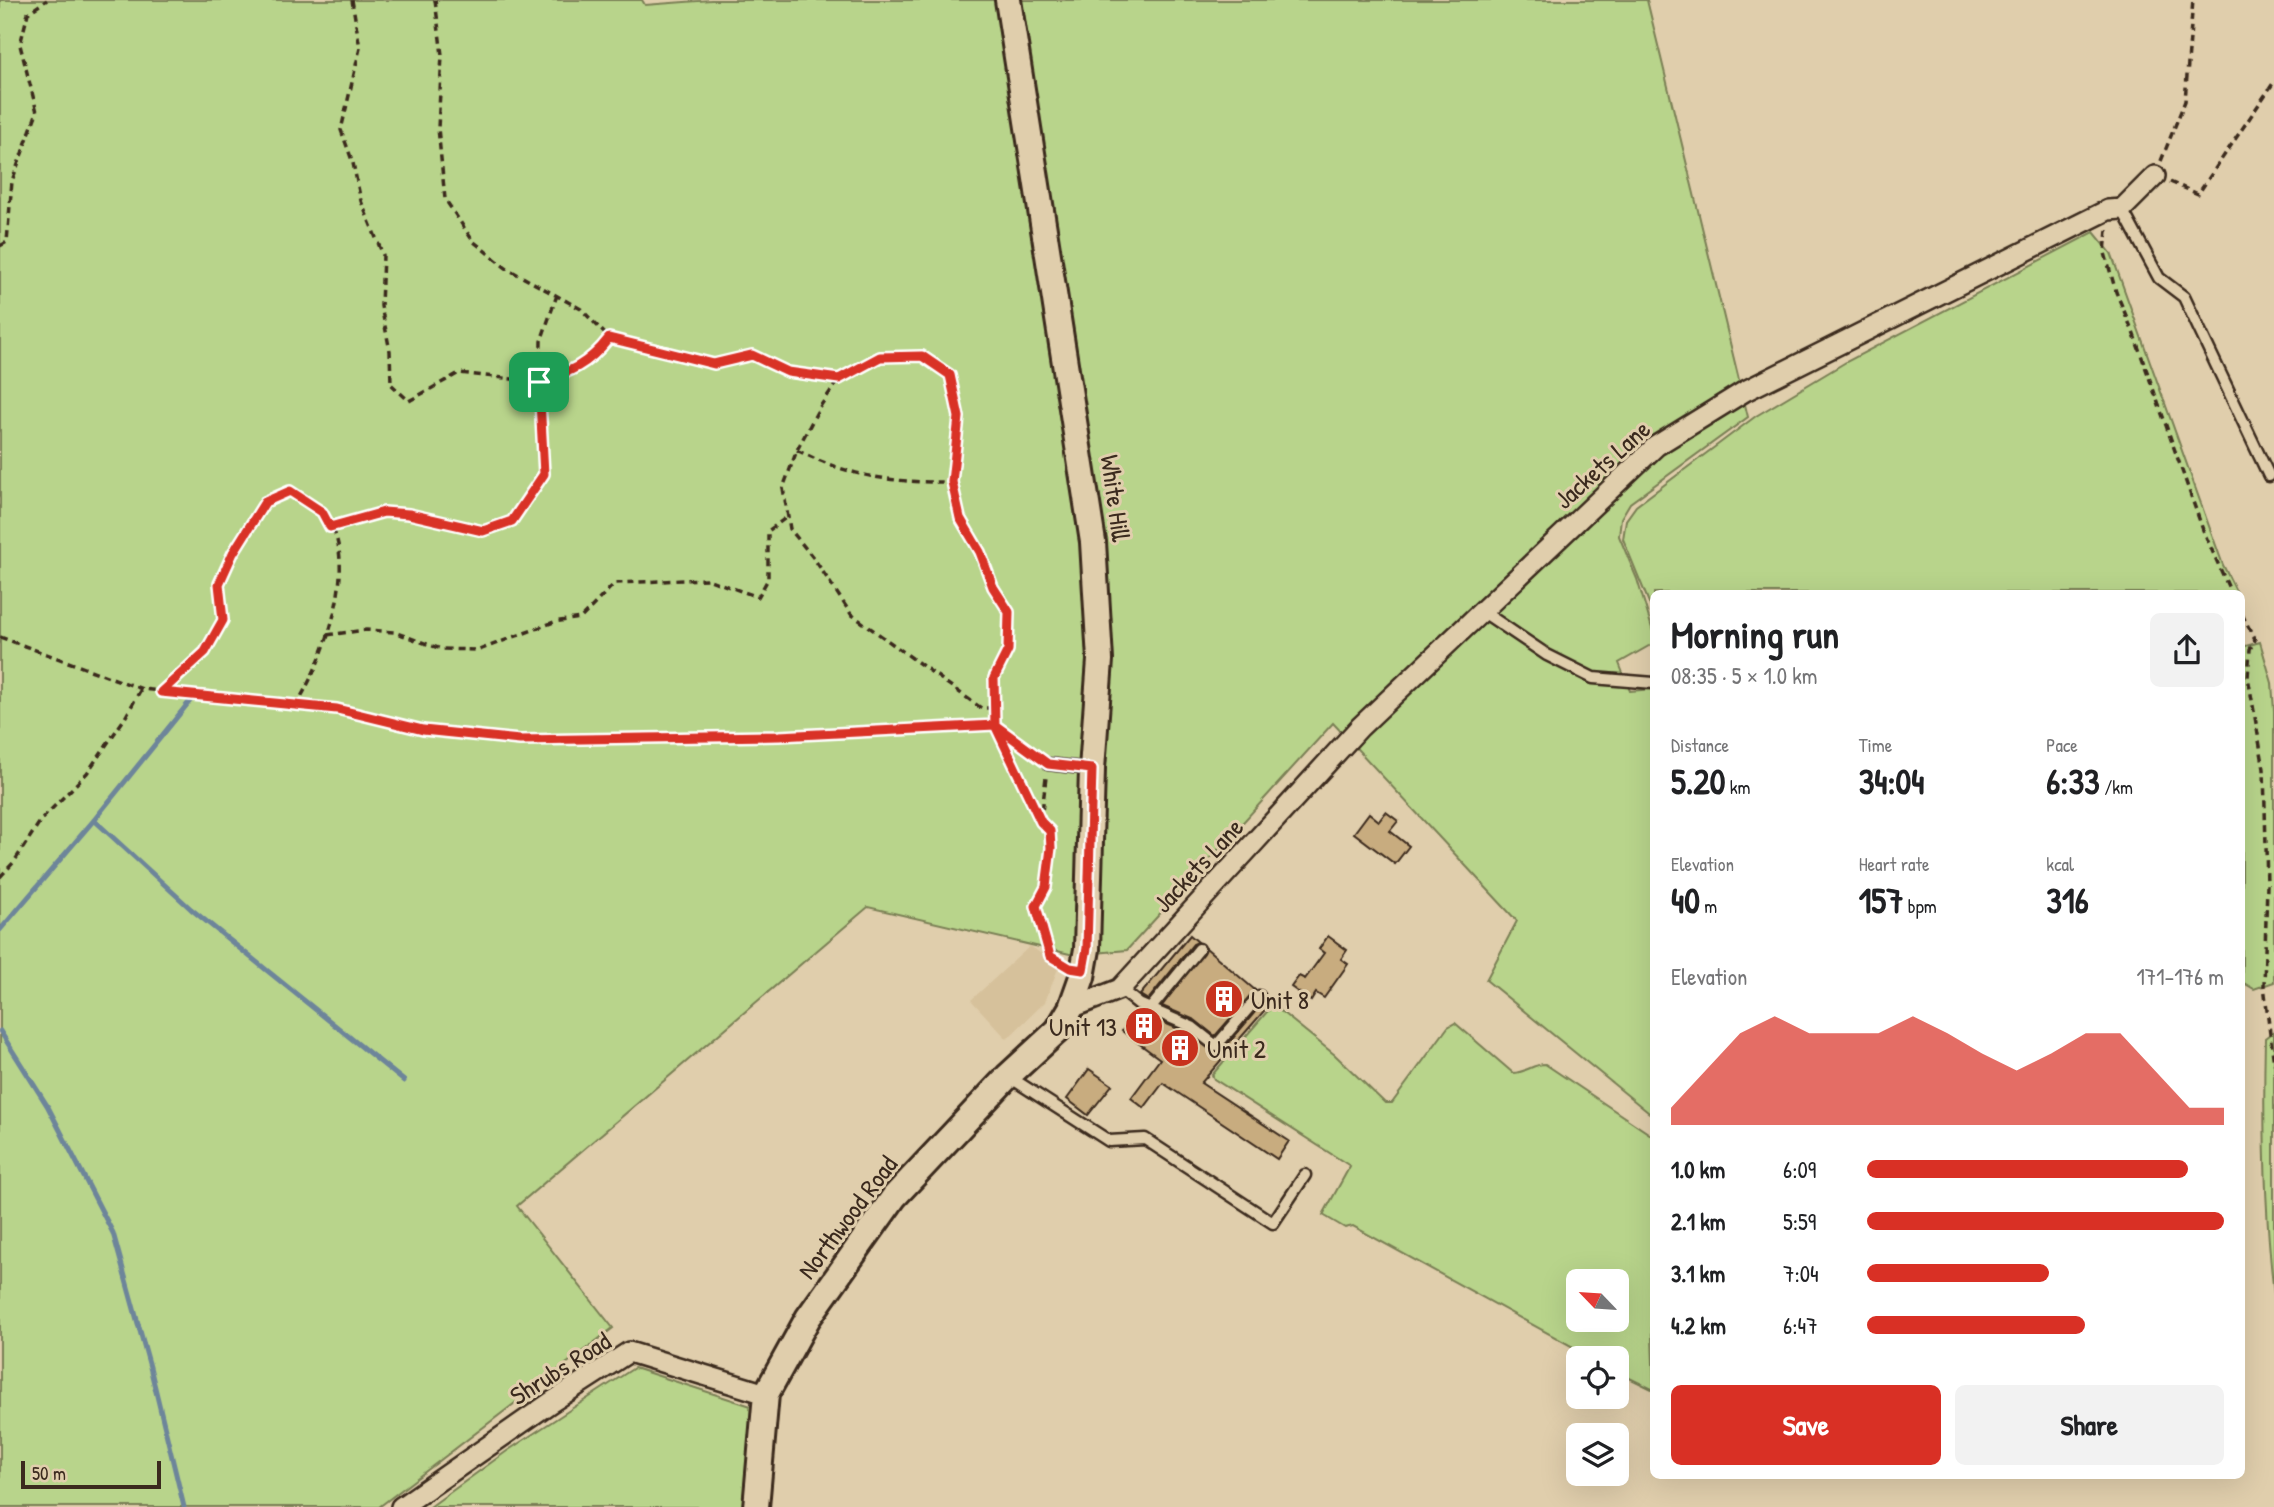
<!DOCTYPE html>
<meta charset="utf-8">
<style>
:root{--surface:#fff;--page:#f2f2f2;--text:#202124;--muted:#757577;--accent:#d93025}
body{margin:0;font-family:"Patrick Hand",sans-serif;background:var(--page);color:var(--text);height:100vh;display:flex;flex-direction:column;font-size:26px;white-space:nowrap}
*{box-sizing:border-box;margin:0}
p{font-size:23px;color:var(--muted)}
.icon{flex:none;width:38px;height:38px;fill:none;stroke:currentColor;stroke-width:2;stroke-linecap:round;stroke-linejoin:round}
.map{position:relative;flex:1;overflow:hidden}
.sheet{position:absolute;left:1650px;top:590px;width:595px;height:889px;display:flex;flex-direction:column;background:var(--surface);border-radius:10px;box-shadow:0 7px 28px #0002}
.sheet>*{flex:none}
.needle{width:46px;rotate:295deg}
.buttons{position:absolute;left:1566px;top:1269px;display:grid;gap:14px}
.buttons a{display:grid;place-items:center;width:63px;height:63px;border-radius:10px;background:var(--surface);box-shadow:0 7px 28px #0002;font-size:35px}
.scale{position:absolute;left:21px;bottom:18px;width:140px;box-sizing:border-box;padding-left:7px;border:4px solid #3b2a1e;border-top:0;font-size:19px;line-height:24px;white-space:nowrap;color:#3b2a1e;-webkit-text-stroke:5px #e0ceac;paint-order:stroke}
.pin{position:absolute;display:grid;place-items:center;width:60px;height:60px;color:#fff;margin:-30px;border-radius:14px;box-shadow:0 4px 10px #0006}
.round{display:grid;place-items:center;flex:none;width:74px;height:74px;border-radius:10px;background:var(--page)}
.summary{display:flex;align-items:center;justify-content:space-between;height:119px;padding:0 21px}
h1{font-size:38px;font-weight:700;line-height:52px}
.metrics{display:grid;grid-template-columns:repeat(3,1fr);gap:10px;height:119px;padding:7px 21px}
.metrics div{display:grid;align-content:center}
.metrics b{font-size:35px;font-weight:700}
.metrics small{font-size:19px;font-weight:400}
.metrics p{font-size:19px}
.chart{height:196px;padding:14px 21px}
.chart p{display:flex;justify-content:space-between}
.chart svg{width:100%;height:126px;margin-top:7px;fill:var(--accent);opacity:.7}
.cta{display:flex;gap:14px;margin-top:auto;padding:14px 21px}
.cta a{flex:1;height:80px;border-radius:10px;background:var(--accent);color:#fff;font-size:28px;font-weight:700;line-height:80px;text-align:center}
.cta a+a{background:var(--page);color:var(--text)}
ul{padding:0 21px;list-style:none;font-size:23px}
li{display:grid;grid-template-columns:112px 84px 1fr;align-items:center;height:52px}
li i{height:18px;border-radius:9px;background:var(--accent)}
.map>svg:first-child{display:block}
.built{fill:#d6c19b}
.green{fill:#b8d48b;stroke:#7a7f54;stroke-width:2;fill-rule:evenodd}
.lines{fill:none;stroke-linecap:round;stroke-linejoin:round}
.stream{stroke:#6d859a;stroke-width:5}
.building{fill:#c8ac7f;stroke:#3b2a1e;stroke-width:2}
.service-casing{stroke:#3b2a1e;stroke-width:15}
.minor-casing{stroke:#3b2a1e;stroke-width:24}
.tertiary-casing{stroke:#3b2a1e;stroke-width:30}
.path{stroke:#3b2a1e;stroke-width:3.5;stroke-dasharray:7 5;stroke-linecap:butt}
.service{stroke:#e0ceac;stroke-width:10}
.minor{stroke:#e0ceac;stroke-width:19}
.tertiary{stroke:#e0ceac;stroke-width:24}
.route-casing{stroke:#fff;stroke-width:14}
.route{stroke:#d93025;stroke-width:9}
.labels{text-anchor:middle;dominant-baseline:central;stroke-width:6;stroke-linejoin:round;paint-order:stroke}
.street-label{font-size:26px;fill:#3b2a1e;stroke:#e0ceac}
.poi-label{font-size:26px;fill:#3b2a1e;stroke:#e0ceac;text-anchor:start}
</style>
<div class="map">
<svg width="2274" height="1507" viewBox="0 0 2274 1507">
<rect width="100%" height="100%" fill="#e0ceac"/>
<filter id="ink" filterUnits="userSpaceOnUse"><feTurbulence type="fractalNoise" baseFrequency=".0143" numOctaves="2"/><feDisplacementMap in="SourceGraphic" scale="14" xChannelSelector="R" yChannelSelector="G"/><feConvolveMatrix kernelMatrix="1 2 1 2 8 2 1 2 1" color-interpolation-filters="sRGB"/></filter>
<g filter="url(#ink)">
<path class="built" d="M1030,946L1059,966L1045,1002L1007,1039L971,1000Z"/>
<path class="green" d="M0,0H642L645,5L711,0H1647L1748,417L1630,503L1621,518L1619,536L1637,579L1654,635V643L1619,663L1630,691L1654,689V1117L1486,980L1517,921L1333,723L1127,950L1074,955L868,907L517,1206L613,1328L379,1507H0Z
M2094,232L2111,253L2223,565L2237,593H1654V615L1623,539L1626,520L1636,506L1756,416L1846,362Z
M2260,642L2272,683L2274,711V982L2254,989L2242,982V647Z
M1273,1005L1335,1055L1385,1103H1392L1448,1027L1455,1023L1513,1073C1525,1073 1533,1064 1545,1064L1654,1137V1303L1651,1309L1654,1390L1617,1372V1358H1593L1353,1226L1345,1228L1323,1215L1350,1166L1214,1079L1212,1075ZM1578,1281H1617V1320H1578Z
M2274,1031V1294C2264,1209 2263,1124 2265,1038Z
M634,1368L751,1406L748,1507H430L507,1451Z"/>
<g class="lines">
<path class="stream" d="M94,820L191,909L404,1081
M0,930L94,820L190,701
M0,1031L48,1107L113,1233L150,1367L184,1507"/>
</g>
<path class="building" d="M1386,812L1398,821L1390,831L1409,846L1395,864L1354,833L1369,813L1379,821Z
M1190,935L1198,942L1193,944L1148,1000L1140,995Z
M1328,936L1347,950L1341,959L1348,964L1324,998L1316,993L1311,1001L1291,987L1299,976L1305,979L1324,953L1319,949Z
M1206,948L1255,990L1215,1036L1195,1020L1162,1006Z
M1266,999L1271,1003L1201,1083L1289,1141L1277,1159L1163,1083L1144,1108L1131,1098L1160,1059L1122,1031L1136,1011L1188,1033L1215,1053L1222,1051Z
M1089,1069L1112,1085L1088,1115L1067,1099Z"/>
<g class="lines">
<defs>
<path id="service" d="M2122,209L2159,278L2184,297L2269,476
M1482,611L1547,655L1593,678L1654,683
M1048,764L1091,769
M1120,989L1139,1004L1192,1027L1216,1046L1259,996
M1150,1009L1199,949
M1008,1076L1109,1141L1145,1139L1273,1223L1305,1175"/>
<path id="minor" d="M1071,1008L1120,989L1360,727L1656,446L1745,391L2108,210L2122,209L2155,176
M401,1507L550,1403L629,1352L766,1394"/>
<path id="tertiary" d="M756,1507L766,1394L808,1318L894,1197L1008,1076L1058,1030L1071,1008L1082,977L1087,949L1092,769L1100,660L1093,542L1008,0"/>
</defs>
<use href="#service" class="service-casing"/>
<use href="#minor" class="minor-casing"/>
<use href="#tertiary" class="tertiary-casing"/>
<path class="path" d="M352,0L360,48L341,130L353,163L361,201L383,255L381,306L390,351L391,384L409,401L459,373L539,382L565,373L593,358L609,338
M435,0L442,55L438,128L445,199L473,241L506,268L581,309L609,338L714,364L752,355L788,372L839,379
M2161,161L2185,101L2193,0
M2170,182L2198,194L2274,82
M2107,230L2105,253L2116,292L2133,332L2203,530L2231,593
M0,246L7,242L12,181L37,112L20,45L28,13L47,0
M797,450C849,477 894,483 952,482
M330,527L384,512L409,514L483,531L512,521L544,474L540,424L541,341L557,295
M2242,614L2255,640L2250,649L2248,677L2264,769L2267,885L2264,986L2274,1064
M327,635L366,630L394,632L441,649L479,650L554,622L581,618L615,583L707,579L758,597L768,579V531L787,517
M0,637L142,689L337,709L423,730L520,740L779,736L995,725L1038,756
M161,692L205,652L223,620L219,584L233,553L266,502L290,491C300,497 314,504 322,512C364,557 324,661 296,705
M993,708H981L851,614L815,560L790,529L783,488L797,450L819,408L839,379L880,357L922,356L950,375L959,417L952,482L960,518L980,552L993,587L1009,612L1008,650L994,678L995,725L1041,822L1050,831L1051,848L1046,887L1036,906L1050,956L1063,965
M1041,821L1046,777
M0,877L14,862L41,820L87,773L125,718L141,689"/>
<use href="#service" class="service"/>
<use href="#minor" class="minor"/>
<use href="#tertiary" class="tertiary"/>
</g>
</g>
<g class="lines" filter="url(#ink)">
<defs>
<path id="route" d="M539,382L544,474L512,521L483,531L409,514L384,512L330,527L322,512L290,491L265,502L233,553L219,584L223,620L205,652L161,692L337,709L423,730L520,740L779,736L995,725L1041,822L1050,831L1051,848L1046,887L1036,906L1050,956L1070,968L1083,970L1087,948L1092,769L1048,764L995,725L994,678L1008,650L1009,612L993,587L980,552L960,518L952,482L959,417L950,375L922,356L880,357L839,379L788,372L752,355L714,364L609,338C588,365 570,372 539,382"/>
</defs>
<use href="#route" class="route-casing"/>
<use href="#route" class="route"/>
</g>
<defs>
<symbol id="building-disc" viewBox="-11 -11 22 22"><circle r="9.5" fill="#c8321e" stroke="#e0ceac"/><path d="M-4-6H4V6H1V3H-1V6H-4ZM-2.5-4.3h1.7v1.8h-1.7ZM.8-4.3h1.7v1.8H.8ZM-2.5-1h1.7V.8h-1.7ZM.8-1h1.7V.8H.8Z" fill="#fff"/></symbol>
</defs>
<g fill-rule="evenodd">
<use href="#building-disc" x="1202" y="977" width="44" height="44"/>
<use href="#building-disc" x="1122" y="1004" width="44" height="44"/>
<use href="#building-disc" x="1158" y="1026" width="44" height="44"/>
</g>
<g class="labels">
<g class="street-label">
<text transform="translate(1602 464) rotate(-42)">Jackets Lane</text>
<text transform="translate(1116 498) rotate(82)">White Hill</text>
<text transform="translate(1198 865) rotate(-47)">Jackets Lane</text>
<text transform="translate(847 1217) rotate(-53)">Northwood Road</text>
<text transform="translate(560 1368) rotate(-32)">Shrubs Road</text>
</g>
<g class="poi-label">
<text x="1251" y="999">Unit 8</text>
<text x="1117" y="1026" text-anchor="end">Unit 13</text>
<text x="1207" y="1048">Unit 2</text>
</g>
</g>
</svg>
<div class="buttons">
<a><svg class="needle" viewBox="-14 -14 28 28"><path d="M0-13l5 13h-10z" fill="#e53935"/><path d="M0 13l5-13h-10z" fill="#757577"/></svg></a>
<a><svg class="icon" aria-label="locate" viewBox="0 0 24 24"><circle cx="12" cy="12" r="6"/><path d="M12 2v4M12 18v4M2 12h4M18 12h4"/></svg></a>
<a><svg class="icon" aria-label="layers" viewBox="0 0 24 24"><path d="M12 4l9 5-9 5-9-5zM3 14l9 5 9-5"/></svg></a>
</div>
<div class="scale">50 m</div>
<div class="pin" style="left:539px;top:382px;background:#1e9e55"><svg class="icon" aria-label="arrive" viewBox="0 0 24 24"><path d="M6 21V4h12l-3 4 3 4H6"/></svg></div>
<section class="sheet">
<div class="summary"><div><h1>Morning run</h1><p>08:35 · 5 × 1.0 km</p></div><a class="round"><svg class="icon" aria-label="share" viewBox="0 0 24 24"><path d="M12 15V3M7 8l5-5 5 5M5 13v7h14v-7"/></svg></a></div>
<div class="metrics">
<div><p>Distance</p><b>5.20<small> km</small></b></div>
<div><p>Time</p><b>34:04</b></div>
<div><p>Pace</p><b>6:33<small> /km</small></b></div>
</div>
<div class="metrics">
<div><p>Elevation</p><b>40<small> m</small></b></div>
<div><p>Heart rate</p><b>157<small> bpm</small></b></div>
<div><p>kcal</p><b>316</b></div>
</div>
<div class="chart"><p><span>Elevation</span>171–176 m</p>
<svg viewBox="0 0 160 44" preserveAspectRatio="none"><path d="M0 44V38L10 25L20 12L30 6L40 12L50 12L60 12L70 6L80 12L90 19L100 25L110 19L120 12L130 12L140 25L150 38L160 38V44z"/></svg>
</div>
<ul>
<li><b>1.0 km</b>6:09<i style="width:90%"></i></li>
<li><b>2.1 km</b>5:59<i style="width:100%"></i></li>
<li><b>3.1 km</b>7:04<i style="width:51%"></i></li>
<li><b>4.2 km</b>6:47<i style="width:61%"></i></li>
</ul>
<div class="cta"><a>Save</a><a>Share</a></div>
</section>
</div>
